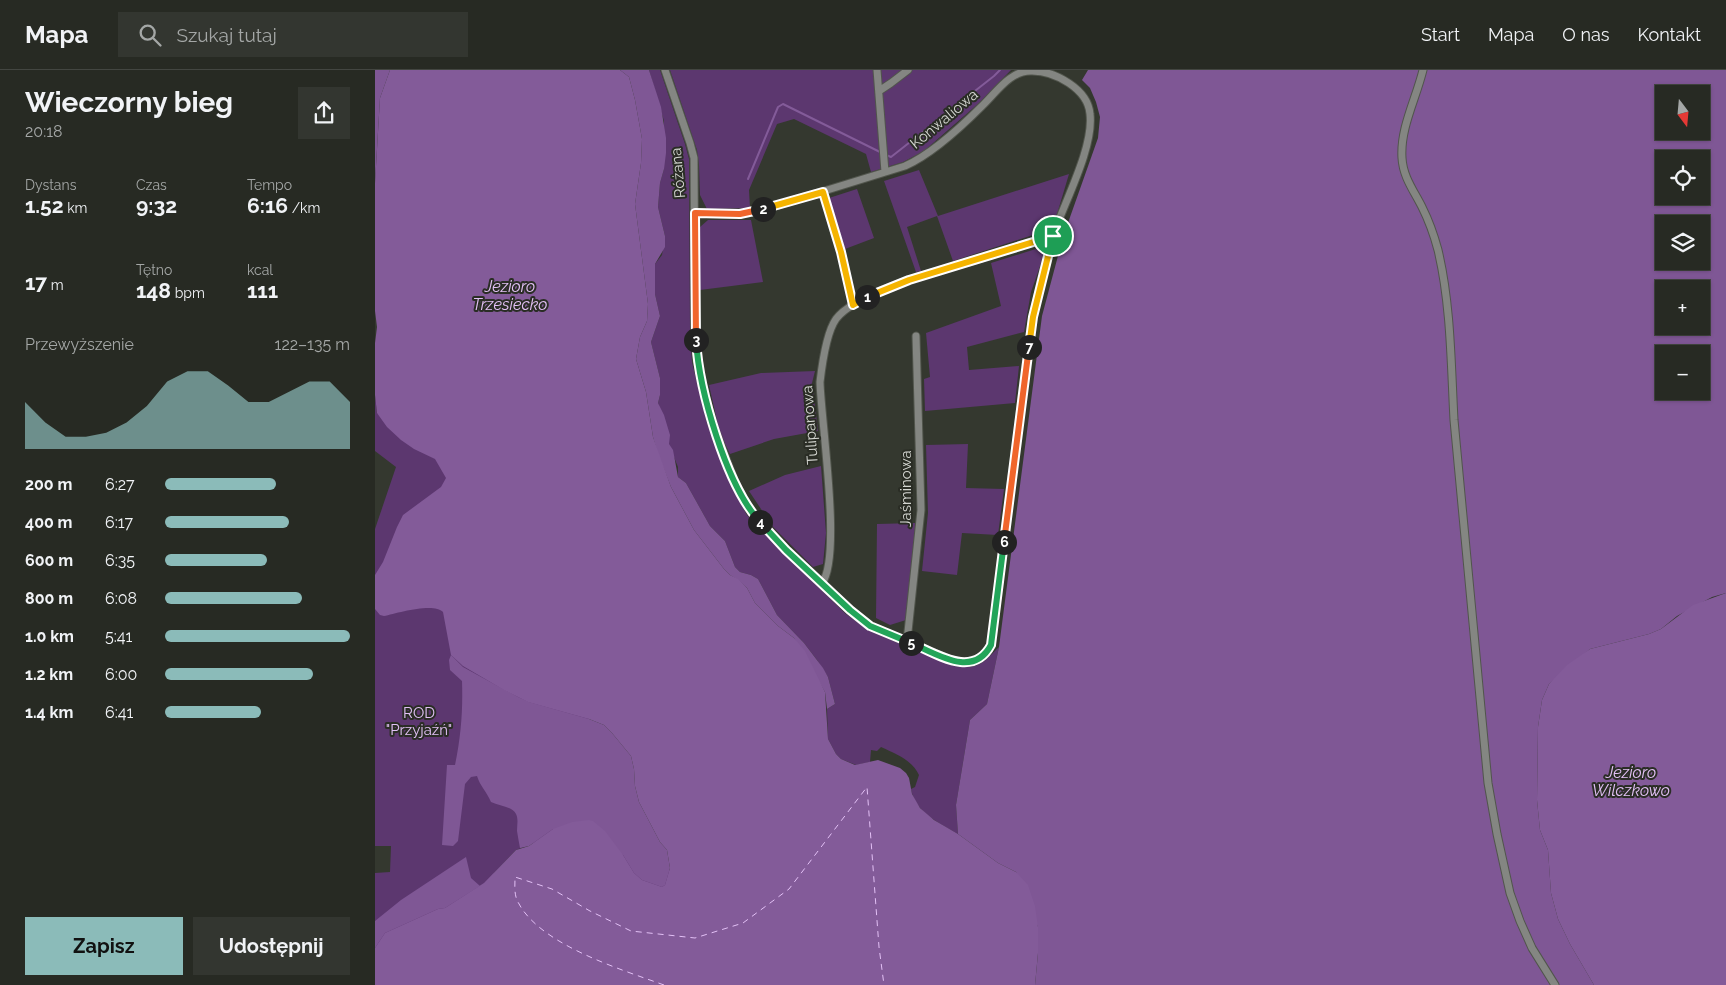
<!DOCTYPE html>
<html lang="pl">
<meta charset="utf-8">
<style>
:root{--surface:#272a23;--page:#333630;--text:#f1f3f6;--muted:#a4a7a6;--line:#434641;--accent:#8bbbb9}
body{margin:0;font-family:Raleway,sans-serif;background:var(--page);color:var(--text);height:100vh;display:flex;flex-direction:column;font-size:19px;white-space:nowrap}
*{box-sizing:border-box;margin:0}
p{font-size:16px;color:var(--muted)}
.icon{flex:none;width:28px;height:28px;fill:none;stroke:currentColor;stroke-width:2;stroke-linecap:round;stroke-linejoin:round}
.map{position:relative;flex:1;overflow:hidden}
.details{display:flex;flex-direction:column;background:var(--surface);width:375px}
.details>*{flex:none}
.needle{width:32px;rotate:164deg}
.controls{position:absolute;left:1280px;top:15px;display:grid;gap:10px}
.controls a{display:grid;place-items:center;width:55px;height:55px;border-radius:0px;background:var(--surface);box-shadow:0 1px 4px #0004,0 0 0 1px var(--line);font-size:25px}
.pin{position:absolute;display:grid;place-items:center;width:42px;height:42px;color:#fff;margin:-21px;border:2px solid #fff;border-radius:50%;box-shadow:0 1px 5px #0007}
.km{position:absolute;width:25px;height:25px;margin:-12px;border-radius:50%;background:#222;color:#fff;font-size:14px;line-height:25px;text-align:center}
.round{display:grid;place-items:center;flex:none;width:52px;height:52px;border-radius:0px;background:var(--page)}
.overview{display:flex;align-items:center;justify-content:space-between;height:85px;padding:0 25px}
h1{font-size:28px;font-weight:700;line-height:38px}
.metrics{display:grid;grid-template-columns:repeat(3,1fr);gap:8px;height:85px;padding:5px 25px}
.metrics div{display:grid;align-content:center}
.metrics b{font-size:21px;font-weight:700}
.metrics small{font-size:14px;font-weight:400}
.metrics p{font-size:14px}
.chart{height:140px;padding:10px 25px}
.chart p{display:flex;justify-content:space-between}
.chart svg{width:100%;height:90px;margin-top:5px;fill:var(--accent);opacity:.7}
.cta{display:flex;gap:10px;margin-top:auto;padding:10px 25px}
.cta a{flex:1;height:58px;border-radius:0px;background:var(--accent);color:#111;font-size:20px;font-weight:700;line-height:58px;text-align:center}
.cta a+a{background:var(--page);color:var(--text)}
ul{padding:0 25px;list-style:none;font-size:16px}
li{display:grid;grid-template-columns:80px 60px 1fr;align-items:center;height:38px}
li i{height:12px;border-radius:6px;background:var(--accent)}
header{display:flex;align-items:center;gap:30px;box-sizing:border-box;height:70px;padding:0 25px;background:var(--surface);border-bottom:1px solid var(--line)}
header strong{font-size:24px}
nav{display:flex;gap:28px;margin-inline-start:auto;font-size:18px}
.search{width:350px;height:45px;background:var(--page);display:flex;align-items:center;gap:12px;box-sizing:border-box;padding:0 18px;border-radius:0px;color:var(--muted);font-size:19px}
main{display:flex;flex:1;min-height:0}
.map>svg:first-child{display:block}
.green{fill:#5c376f}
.forest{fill:#7f5795;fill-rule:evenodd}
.water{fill:#835b99}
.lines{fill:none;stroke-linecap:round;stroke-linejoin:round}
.stream{stroke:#835b99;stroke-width:2}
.ferry{stroke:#e3c1f6;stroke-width:1;stroke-dasharray:6 5;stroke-linecap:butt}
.street-casing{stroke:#51554c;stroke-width:9}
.street{stroke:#848682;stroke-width:7}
.split-1-casing{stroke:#fff;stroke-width:10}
.split-2-casing{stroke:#fff;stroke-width:10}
.split-3-casing{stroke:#fff;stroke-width:10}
.split-4-casing{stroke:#fff;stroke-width:10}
.split-5-casing{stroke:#fff;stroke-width:10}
.split-6-casing{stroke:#fff;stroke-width:10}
.split-7-casing{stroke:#fff;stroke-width:10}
.split-8-casing{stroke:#fff;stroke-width:10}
.split-1{stroke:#f5b400;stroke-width:6}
.split-2{stroke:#f5b400;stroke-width:6}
.split-3{stroke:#f0652b;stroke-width:6}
.split-4{stroke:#22a559;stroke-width:6}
.split-5{stroke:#22a559;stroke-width:6}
.split-6{stroke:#22a559;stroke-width:6}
.split-7{stroke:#f0652b;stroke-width:6}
.split-8{stroke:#f5b400;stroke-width:6}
.labels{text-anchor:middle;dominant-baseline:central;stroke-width:4;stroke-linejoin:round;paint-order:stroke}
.street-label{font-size:15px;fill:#d5d7d2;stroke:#2a2d25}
.park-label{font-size:15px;fill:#e1c0f5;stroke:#2a2d25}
.water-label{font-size:16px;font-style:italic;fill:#e3c1f6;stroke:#2a2d25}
</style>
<header>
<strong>Mapa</strong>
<div class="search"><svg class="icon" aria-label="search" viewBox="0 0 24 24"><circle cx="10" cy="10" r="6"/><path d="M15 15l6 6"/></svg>Szukaj tutaj</div>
<nav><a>Start</a><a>Mapa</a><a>O nas</a><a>Kontakt</a></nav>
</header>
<main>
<section class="details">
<div class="overview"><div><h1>Wieczorny bieg</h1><p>20:18</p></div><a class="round"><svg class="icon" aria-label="share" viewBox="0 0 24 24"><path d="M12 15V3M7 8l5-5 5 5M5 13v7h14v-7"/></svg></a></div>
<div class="metrics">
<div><p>Dystans</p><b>1.52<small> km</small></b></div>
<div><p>Czas</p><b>9:32</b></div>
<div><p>Tempo</p><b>6:16<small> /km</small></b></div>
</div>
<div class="metrics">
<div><b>17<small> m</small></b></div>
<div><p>Tętno</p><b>148<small> bpm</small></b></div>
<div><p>kcal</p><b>111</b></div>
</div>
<div class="chart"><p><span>Przewyższenie</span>122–135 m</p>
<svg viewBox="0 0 160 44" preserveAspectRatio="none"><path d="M0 44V21L10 31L20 38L30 38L40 36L50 31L60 23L70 11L80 6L90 6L100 13L110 21L120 21L130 16L140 11L150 11L160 21V44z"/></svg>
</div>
<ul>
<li><b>200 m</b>6:27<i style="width:60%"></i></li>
<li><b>400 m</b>6:17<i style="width:67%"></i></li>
<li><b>600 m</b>6:35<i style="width:55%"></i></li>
<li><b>800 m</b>6:08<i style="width:74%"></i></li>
<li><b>1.0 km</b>5:41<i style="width:100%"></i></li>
<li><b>1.2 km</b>6:00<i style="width:80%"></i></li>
<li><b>1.4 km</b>6:41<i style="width:52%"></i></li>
</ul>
<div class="cta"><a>Zapisz</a><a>Udostępnij</a></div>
</section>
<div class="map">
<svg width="1351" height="915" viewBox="0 0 1351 915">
<rect width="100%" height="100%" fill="#34382f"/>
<path class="green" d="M274,0H285L310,74L314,89L315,258L317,292L332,353L355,414L372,445L408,483L471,544L493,560L576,595C602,601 607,594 624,577L612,634L595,650L581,735L583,764C564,753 540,742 536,719L540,717L544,705C537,690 521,684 506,677L502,681L496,680L495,692L481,695L466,689L461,684L453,669L452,639L460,634L453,607L442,590L429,573L402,545L383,509L376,505L365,502L360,497L350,471L335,456L311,413L303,407V397L294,375L283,333L285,325V308L276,272L285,246L280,224V194L287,185L290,166L283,137L285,113L289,99V51Z
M295,0H636L604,33L549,81L528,92L496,102L491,84L419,49L402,54L374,120L375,138L332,139L325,125L324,95L322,80Z
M544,100L563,146L694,104L679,154L670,161L578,191L562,146L532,157L546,201L541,202L509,111Z
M482,119L499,168L470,179L454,128Z
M333,150H376L388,212L325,220V157Z
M667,177L670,182L656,222L649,262L592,277L594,300L644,296L640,333L550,341L549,309L555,307L551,263L626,236L616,193Z
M440,301L437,313L443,361L399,369L355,384L345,364L334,315L386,303Z
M0,325L2,343L79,384L49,526L214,649L312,833L161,772L141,780L119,803L118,809L0,915V803L15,802L16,776H0V459L21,397L0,381Z
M593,374L591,418L629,419L623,465L587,463L582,505L547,501L553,443L551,375Z
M446,396L451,463L448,494L438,497L398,457L374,421L410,405Z
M541,453L531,550L515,555L501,548L502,454Z"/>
<path class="forest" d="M0,0H15L5,28L0,113Z
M245,0H274L286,37L291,68V83L289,99L285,113L283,137L290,166V177L280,194V224L285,246L276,272L285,308V325L283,333L289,345L295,365L294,374L298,380L303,407L311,413L335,456L350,471L360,497L365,502L376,505L383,509L402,545L429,573L448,598L453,607L460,634L452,639L450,622L419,568L403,556L380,533L372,518L363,510L355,505L349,499L319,460L296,417L283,384L278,367L271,322L261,289L265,267L272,251L273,234L260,134L266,93L267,69L260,30L254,7Z
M713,0H1351V523L1337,527L1302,546L1286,559L1274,564L1215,579L1174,614L1167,630L1163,657L1162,730L1165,760L1173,780L1176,823L1183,849L1195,874L1219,915H660L663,883V857L641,802L623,793L583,764L581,735L595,650L612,634L624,577L667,246L688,167L723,68L725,47L721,32L715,18L707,10ZM1289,24H1326V61H1289ZM1289,89H1326V126H1289ZM1289,154H1326V191H1289ZM1289,219H1326V256H1289ZM1289,284H1326V321H1289Z
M76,585L88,597L143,627L154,632L214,649L229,655L237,663L256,686L259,699L260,716L264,732L285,772L292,780L295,798L290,815L287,817L267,810L259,803L248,785L178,759L154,776L145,778C144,773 143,767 142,761C142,753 145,744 136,739C130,736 122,735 116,732C112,722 105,716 102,706L96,707L90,714L83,771L78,776L67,775L72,695H80C86,666 88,640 87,611L75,600L74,590Z
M91,787L96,808L105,816L70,838L63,839L10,863L0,878V851L26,830Z"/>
<path class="water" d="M15,0H245L254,7L260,30L267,69L266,93L260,134L273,234L272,251L265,267L261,289L271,322L278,367L296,417L319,460L349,499L355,505L363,509L372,518L380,533L403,556L419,568L430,581L450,622L453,669L461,684L466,689L480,695L503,690L525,698L531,703L534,708L537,724L545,738L559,750L583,764L623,793L641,802L653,815L660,836L663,857V883L660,915H0V878L10,863L63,839L70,838L109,813L141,780L154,776L178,759L197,752L214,750L218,751L230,761L248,785L259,803L267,810L287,817L290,815L295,798L292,780L285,772L264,732L260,716L259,699L256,686L237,663L229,655L214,649L153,632L129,620L88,596L76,585L68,542C59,532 22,543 9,546L5,545L0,539V505L8,492L22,457L28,445L66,417L71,408L60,389L39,379L26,370L12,357L2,343L0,325V273L2,257L0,241V113L5,28Z
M1351,523V915H1219L1195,874L1183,849L1176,823L1173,780L1165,760L1162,730L1163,657L1167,630L1174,614L1192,595L1215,579L1274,564L1286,559L1318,535Z"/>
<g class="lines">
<path class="stream" d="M511,85L516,87L619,6L625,0
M373,109L403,37L408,34L507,83"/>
<path class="ferry" d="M289,915C245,899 162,874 142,830C139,823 140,814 140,807L177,819L215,841L256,861L320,868L368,853L414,819L492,717L504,877L509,915"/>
<defs>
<path id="street" d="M290,0L315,73L319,88L320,258L322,291L337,352L360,412L376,442L411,480L475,540L495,556L578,591C595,595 607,591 616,575C625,503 634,432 643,360C648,322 651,282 659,243C665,217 670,189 679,163C690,131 719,77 715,44C713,19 680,1 657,1C635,0 621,23 607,36C587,56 555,85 530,96L381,142L360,144L320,143
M502,0L510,102
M1048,0C1041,29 1025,58 1027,88C1028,107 1039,121 1047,137C1054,151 1059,165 1063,180C1076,235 1076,294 1079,350L1113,713L1122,764L1135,823L1145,851L1157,878L1180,915
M504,21L516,13L533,0
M448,122L466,182L478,235
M447,513C467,487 446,351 445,312C447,295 451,263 461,249C480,223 562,201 594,192C622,183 650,174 678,166
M532,571L546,440L541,266"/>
</defs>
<use href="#street" class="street-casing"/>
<use href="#street" class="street"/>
</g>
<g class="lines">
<defs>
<path id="split-1" d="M492,227L534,210L678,166"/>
<path id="split-2" d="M388,139L448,122L466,182L478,235L492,227"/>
<path id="split-3" d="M321,270L320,143L365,144L388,139"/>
<path id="split-4" d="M321,270C324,320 351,415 385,452"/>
<path id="split-5" d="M385,452L411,480L475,540L495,556L536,573"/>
<path id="split-6" d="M536,573C562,584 598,609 616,575L629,472"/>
<path id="split-7" d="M629,472L654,277"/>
<path id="split-8" d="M654,277L658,247L678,166"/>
</defs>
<use href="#split-1" class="split-1-casing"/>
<use href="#split-2" class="split-2-casing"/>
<use href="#split-3" class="split-3-casing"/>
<use href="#split-4" class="split-4-casing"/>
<use href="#split-5" class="split-5-casing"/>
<use href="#split-6" class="split-6-casing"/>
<use href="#split-7" class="split-7-casing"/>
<use href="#split-8" class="split-8-casing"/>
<use href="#split-1" class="split-1"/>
<use href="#split-2" class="split-2"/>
<use href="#split-3" class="split-3"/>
<use href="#split-4" class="split-4"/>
<use href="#split-5" class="split-5"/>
<use href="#split-6" class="split-6"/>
<use href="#split-7" class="split-7"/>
<use href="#split-8" class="split-8"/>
</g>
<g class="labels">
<g class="street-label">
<text transform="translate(569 49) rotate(-40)">Konwaliowa</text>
<text transform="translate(303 103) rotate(-95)">Różana</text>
<text transform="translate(435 355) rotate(-94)">Tulipanowa</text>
<text transform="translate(531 419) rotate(-90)">Jaśminowa</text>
</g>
<g class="park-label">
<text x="44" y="643">ROD<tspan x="44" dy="17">"Przyjaźń"</tspan></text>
</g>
<g class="water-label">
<text x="135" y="216">Jezioro<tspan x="135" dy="18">Trzesiecko</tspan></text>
<text x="1256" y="702">Jezioro<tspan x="1256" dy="18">Wilczkowo</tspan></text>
</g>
</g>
</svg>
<div class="controls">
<a><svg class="needle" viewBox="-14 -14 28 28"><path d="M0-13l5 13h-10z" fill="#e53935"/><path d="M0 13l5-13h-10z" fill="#a4a7a6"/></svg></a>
<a><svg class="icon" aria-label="locate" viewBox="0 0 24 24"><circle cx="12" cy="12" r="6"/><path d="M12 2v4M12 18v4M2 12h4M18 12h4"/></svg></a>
<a><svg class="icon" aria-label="layers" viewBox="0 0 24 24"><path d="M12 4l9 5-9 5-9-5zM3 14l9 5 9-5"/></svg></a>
<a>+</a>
<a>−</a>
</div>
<div class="pin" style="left:678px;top:166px;background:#1e9e55"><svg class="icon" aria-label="arrive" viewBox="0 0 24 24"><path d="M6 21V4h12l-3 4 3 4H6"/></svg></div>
<b class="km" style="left:492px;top:227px">1</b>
<b class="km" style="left:388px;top:139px">2</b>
<b class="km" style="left:321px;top:270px">3</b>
<b class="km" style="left:385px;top:452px">4</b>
<b class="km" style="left:536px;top:573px">5</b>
<b class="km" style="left:629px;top:472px">6</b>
<b class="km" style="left:654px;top:277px">7</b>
</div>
</main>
